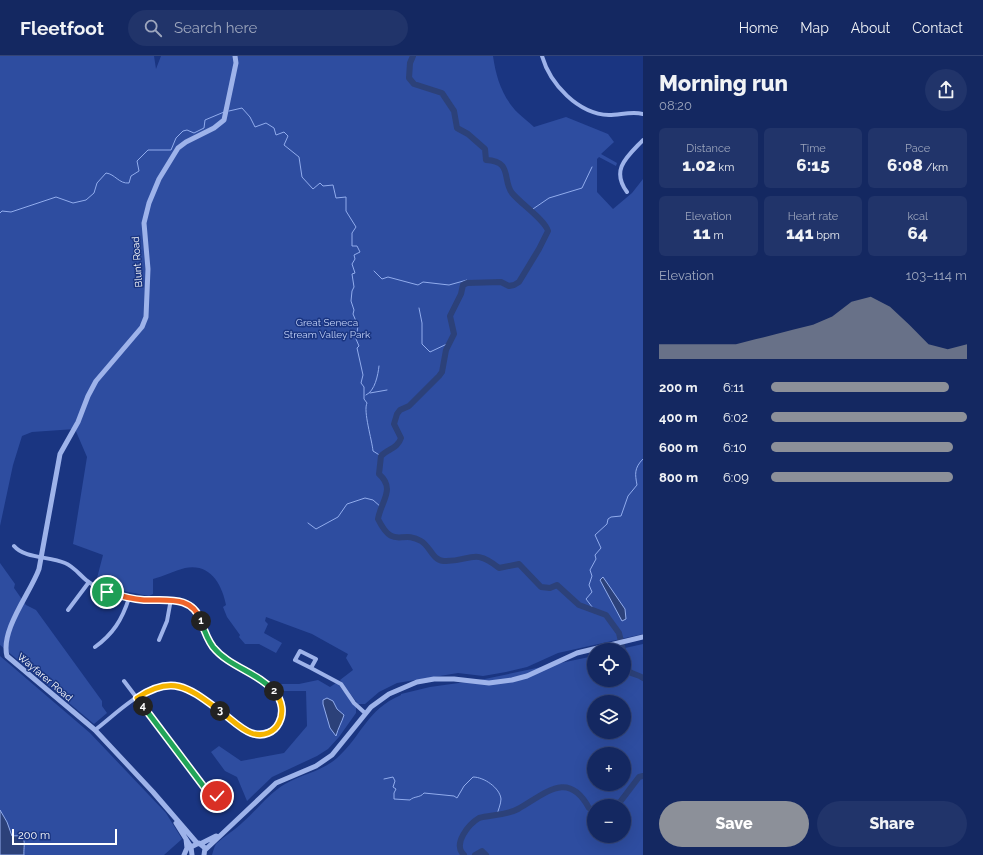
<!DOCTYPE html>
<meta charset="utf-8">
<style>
:root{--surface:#142861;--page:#21346a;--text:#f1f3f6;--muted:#9da6bd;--line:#334476;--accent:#8c9099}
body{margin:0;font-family:Raleway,sans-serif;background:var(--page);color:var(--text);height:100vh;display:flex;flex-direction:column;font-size:15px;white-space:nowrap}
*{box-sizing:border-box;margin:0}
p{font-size:13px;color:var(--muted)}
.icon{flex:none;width:22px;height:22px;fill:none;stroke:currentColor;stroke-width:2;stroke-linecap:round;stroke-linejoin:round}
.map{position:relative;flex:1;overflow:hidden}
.sheet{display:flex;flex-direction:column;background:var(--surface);width:340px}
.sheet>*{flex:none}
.tools{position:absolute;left:587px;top:587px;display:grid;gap:8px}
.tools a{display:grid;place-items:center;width:44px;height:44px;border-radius:50%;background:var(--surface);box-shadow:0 4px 16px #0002,0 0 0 1px var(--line);font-size:20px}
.scale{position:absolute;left:12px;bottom:10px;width:105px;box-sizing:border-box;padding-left:4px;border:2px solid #fff;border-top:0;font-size:11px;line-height:14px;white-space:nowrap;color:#fff;-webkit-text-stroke:3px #1a3581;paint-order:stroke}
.pin{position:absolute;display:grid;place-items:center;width:34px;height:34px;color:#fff;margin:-17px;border:2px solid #fff;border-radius:50%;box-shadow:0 1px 4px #0007}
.km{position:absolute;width:20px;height:20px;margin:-10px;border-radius:50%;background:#222;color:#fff;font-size:11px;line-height:20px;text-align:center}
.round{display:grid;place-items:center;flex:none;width:42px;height:42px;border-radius:21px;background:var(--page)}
.summary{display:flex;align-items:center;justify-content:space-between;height:68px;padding:0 16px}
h1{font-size:22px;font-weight:800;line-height:30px}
.stats{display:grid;grid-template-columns:repeat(3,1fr);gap:6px;height:68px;padding:4px 16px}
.stats div{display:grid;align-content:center;border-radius:6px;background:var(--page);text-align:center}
.stats b{font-size:17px;font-weight:800}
.stats small{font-size:11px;font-weight:400}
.stats p{font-size:11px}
.chart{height:112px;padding:8px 16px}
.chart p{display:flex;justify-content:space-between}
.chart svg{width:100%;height:72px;margin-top:4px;fill:var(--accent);opacity:.7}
.primary-button{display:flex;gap:8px;margin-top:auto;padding:8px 16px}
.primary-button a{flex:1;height:46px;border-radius:24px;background:var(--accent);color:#fff;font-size:16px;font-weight:800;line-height:46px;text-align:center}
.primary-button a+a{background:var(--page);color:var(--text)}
ul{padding:0 16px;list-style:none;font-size:13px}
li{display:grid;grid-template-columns:64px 48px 1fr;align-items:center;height:30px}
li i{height:10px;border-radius:5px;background:var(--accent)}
header{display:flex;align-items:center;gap:24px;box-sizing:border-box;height:56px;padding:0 20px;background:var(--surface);border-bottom:1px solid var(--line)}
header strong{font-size:19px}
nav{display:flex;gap:22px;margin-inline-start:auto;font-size:14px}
.search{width:280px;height:36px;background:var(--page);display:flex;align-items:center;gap:10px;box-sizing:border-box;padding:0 14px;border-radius:22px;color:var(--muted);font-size:15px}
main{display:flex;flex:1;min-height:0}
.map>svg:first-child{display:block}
.green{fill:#2e4da0;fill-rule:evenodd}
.water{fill:#2c4179;stroke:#91aced}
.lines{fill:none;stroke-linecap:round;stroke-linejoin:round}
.stream{stroke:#91aced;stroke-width:1}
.river{stroke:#2c4179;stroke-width:6}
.minor{stroke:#9eb3ea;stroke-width:4}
.tertiary{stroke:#9eb3ea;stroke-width:5}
.split-1-casing{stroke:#fff;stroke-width:8}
.split-2-casing{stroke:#fff;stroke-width:8}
.split-3-casing{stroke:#fff;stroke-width:8}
.split-4-casing{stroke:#fff;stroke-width:8}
.split-5-casing{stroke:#fff;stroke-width:8}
.split-1{stroke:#f0652b;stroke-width:5}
.split-2{stroke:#22a559;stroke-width:5}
.split-3{stroke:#f5b400;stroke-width:5}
.split-4{stroke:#f5b400;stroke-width:5}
.split-5{stroke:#22a559;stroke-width:5}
.labels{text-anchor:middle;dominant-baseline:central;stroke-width:3;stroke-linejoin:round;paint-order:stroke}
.street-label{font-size:10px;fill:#fff;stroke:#1a3581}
.park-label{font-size:10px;fill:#c3d2f8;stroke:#1a3581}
</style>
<header>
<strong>Fleetfoot</strong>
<div class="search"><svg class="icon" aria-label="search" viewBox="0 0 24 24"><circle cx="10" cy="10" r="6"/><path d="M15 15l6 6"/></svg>Search here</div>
<nav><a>Home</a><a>Map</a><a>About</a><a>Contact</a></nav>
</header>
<main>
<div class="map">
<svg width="643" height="799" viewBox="0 0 643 799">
<rect width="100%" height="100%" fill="#1a3581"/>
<path class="green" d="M0,0H154L156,13L161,0H493C496,21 502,41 518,57C523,62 529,66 534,71L566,61L608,78L614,86L601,98L617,107L616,110L599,101L597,103V136L613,153L632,137L643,123V578L558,597L527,611L506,616L483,620L458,617L397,627L379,636L365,648H358L340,624L353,614L346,602L348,598L312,578L266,561L265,565L268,568L264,577L282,587L276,597L259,588H245L239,581L240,579L227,561L223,551L226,549C222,528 210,507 185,512C174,515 164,520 153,523V538L149,540L113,533L96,526L103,499L73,488L87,401L75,373L32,376L22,380L13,409L0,470Z
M0,507L15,528L14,532L26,549L36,554L102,645V650L107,657L94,668L0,589Z
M643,588V799H212C213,796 214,791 216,788C224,780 234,775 242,767C257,754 268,738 285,728C302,718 321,716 337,702C362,680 366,654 401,639V638L430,631L480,624L594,600V624H624V594H616ZM594,646H624V676H594ZM594,698H624V728H594ZM594,750H624V780H594Z
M0,600L90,677L166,757L182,783L164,799H24L10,776L7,766L0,754Z
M318,624L330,631L336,627L338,628L356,651V657L339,681L328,693L317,700L272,721L247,745L237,721L225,715L211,696L219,690L241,705L284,697L307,670L306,635H282L275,628H299Z"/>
<path class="water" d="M603,521L625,553L626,563L622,565L600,524Z
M327,642L333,645L337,653L344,659C342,666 338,672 336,680L330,672L323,648V644Z
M0,754L7,766L12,780C29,778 23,789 24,799H0Z"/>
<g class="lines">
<path class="stream" d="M229,55L242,52L250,61L255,71L266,67L274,72L276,79L284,76L288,80L284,89L299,101L302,121L313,133L320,127L323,130L333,129L336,142L346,141V155L356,171L352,177V190H357L360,196L354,199L355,203L352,208L355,217L352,218L354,231L352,235L351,245L354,254L353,258L358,270L356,283L359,290L357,292L363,319L361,327L364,331V343L367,347C363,355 372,384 373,395L381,400
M530,155L549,142L582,132L592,111
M0,157L2,155L11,156L56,141L73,147L86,144L94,137L97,127L106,117C115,118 119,128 129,127L131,120L139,115L137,105L148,94H171L176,82L183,75L187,74L194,77L204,72L205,64L224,56
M374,215L382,223L388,221L418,229L423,226L449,229L467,224V227
M419,252L422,267V288L430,296L449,287
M370,337L387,334
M366,339C375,335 378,319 379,310
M308,467L316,473L338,461L347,448L365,442L373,444L381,451
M596,556L586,543L592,536L589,529L592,520L590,514L596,503L595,499L601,492L595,479L607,468L608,463L611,461L621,460L628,440L637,429C635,418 634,412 643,403
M384,723L393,721L395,725L393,731L396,733L394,737V743L410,744C414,740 420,742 424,737L454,740L457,742L464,730L473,721C484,721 500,732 501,743C501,748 498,754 497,759"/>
<path class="river" d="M413,0L410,7L409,22L414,28L442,37L454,55L457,72L468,78L485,93L486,104C513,105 502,124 512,137C521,148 545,164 548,175L539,193L519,226L514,229L509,230L501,226L467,227L463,229L461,238L450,260L454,278L446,294L442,316L439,320L409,350L400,354L397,358L394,368L401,382C398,392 388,393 381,400L379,418C396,433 381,445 378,463C394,495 401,473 421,485C430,490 433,505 444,505C471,506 473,491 499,512L519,508L541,531L550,532L557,529L579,549L606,559L619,577L623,594
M624,596C625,601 624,608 626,612C628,618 638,618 643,622
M617,750L639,721L643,720
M464,799C452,788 469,768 479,762C491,759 507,759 518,753C545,738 568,713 589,752L594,754
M475,799L482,795L486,799"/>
<path class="minor" d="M542,0C550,28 578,58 609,59C620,59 632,55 643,58
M627,136C610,113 628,100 643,84
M14,490C25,503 49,500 65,507C73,510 79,518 86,524C98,534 112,539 127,542C147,546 172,538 190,549C204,557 203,578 213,590C231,614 271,617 282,647C290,669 263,683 246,674C219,654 186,616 149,634C130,643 112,661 95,674
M68,554L89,526
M159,584L167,565L171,543
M95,591C113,578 122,564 129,542
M311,612L295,604L300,595L316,603L311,612L341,628L354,647L365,657
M124,625L207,735L217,740"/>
<path class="tertiary" d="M176,767L191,791
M197,787L153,736L95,674L7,600C0,574 31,536 39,513L60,398L78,366L88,340L96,325L142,271L146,261L148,213L144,167L149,147L159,123L178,92L186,86L214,72L224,64L236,7L235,0
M200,788L216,780
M205,794L276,727L316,710L332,699L371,651L389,638L417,626L434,623H454L489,627L512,624L527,620L577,597L643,581
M184,799L187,792L186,783
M192,799L191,791L199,787L205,792L204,799"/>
</g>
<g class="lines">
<defs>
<path id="split-1" d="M107,536C120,540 132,543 144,544C167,545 192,539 201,565"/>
<path id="split-2" d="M201,565C204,574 207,583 213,591C229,611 257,616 274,635"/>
<path id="split-3" d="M220,655C230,662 240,673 251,677C277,686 292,655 274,635"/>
<path id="split-4" d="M143,650L137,642C173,618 189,632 220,655"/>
<path id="split-5" d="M143,650L207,735L217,740"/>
</defs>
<use href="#split-1" class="split-1-casing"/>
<use href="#split-2" class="split-2-casing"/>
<use href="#split-3" class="split-3-casing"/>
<use href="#split-4" class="split-4-casing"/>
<use href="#split-5" class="split-5-casing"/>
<use href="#split-1" class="split-1"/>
<use href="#split-2" class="split-2"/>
<use href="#split-3" class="split-3"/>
<use href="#split-4" class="split-4"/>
<use href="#split-5" class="split-5"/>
</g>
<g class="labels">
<g class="street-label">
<text transform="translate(137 206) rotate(-94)">Blunt Road</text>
<text transform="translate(45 621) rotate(40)">Wayfarer Road</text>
</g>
<g class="park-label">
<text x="327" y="266">Great Seneca<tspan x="327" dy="12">Stream Valley Park</tspan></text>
</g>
</g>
</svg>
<div class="tools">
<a><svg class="icon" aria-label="locate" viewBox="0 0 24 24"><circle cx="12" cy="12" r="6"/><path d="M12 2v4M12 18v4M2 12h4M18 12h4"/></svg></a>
<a><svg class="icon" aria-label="layers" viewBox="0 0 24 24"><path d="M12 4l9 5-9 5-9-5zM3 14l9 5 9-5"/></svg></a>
<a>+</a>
<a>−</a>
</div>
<div class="scale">200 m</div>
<div class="pin" style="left:107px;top:536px;background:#1e9e55"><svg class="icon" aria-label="arrive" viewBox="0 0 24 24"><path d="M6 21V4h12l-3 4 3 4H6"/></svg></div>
<div class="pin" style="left:217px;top:740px;background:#d93025"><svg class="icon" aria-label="check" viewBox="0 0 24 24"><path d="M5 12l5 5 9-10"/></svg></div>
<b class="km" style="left:201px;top:565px">1</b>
<b class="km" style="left:274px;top:635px">2</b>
<b class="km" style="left:220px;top:655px">3</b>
<b class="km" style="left:143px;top:650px">4</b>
</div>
<section class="sheet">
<div class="summary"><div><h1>Morning run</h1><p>08:20</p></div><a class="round"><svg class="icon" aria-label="share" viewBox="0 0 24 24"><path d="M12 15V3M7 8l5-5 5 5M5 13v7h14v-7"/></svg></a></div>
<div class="stats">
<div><p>Distance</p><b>1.02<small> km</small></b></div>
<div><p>Time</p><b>6:15</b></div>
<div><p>Pace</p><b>6:08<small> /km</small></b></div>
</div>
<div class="stats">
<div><p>Elevation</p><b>11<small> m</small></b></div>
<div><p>Heart rate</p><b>141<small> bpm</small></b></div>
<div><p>kcal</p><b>64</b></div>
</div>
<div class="chart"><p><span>Elevation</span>103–114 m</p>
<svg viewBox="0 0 160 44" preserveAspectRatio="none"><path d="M0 44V35L10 35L20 35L30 35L40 35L50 32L60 29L70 26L80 23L90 18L100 9L110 6L120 12L130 23L140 35L150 38L160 35V44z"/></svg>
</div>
<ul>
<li><b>200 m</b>6:11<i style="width:91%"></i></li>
<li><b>400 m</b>6:02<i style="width:100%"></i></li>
<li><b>600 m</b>6:10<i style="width:93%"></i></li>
<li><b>800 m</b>6:09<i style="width:93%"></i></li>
</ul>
<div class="primary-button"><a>Save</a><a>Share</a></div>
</section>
</main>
